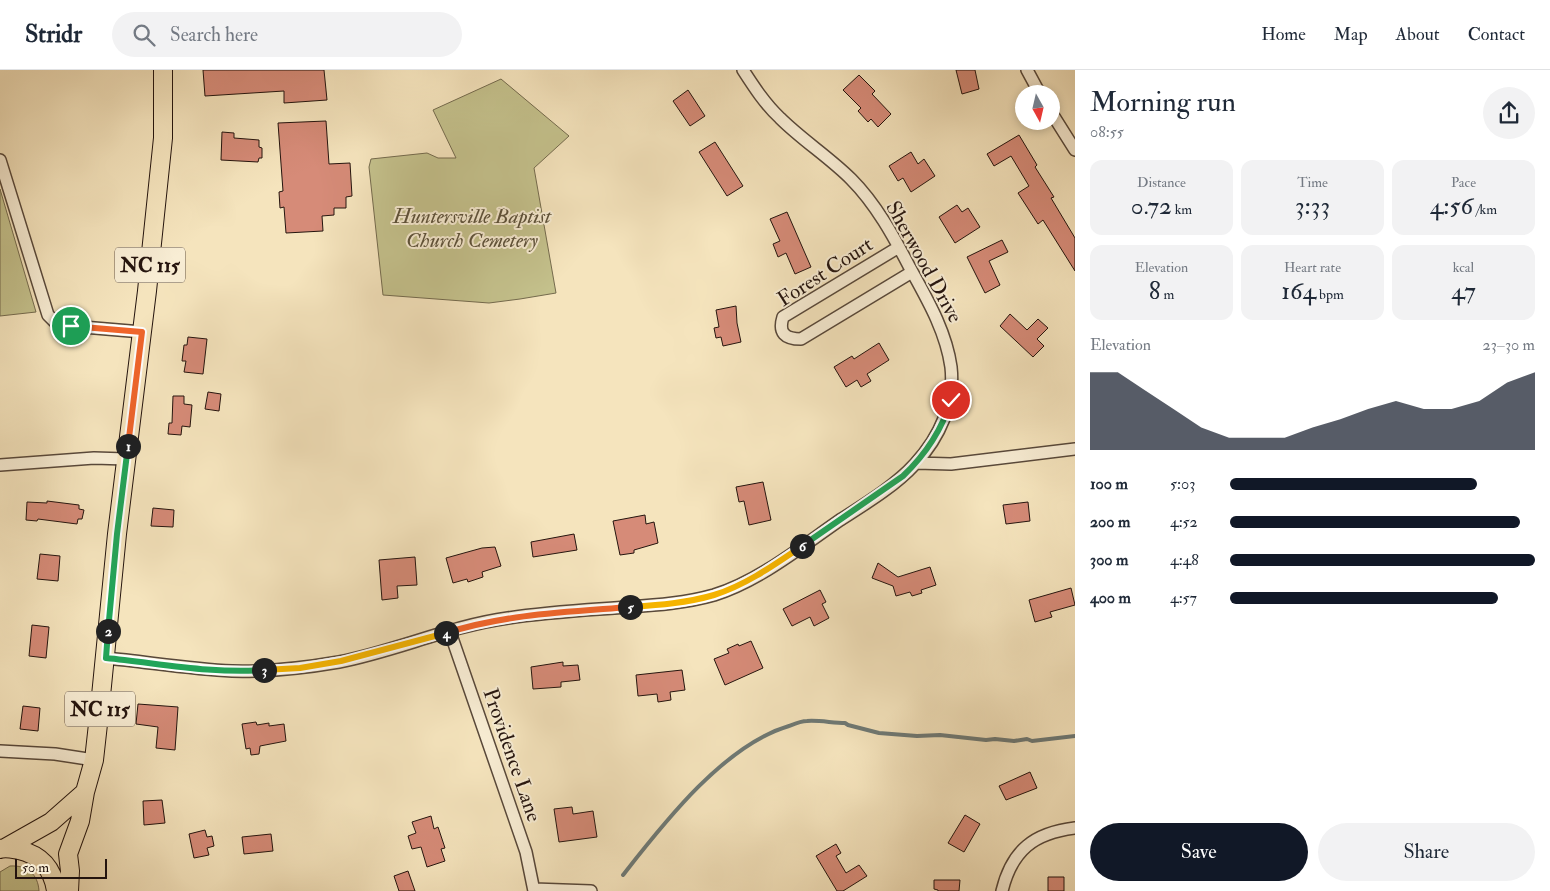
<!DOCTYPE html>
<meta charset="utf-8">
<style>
:root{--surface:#fff;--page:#f2f2f3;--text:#1f2937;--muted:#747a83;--line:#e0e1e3;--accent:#111827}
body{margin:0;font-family:"IM FELL Double Pica",serif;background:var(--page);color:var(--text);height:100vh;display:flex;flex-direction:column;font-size:19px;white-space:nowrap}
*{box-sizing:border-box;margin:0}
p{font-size:16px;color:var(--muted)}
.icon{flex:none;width:28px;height:28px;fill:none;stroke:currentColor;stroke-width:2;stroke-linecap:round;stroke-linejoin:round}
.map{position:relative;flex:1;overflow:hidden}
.side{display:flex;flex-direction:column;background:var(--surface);width:475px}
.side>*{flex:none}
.needle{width:32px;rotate:172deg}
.tools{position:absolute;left:1015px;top:15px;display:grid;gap:10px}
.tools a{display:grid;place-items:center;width:45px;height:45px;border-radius:50%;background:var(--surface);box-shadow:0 2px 8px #0003;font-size:25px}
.scale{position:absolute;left:15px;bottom:12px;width:92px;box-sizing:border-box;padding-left:5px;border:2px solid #24140e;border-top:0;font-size:14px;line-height:18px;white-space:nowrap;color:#24140e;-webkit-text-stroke:4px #f8edd4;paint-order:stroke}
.pin{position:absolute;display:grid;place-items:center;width:42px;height:42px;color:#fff;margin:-21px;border:2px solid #fff;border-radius:50%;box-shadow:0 1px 5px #0007}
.km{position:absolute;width:25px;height:25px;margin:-12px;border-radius:50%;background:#222;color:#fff;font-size:14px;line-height:25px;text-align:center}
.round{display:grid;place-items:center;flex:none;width:52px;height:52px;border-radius:26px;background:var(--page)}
.overview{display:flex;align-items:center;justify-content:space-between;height:85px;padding:0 15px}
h1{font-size:28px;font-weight:600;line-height:38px}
.stats{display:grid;grid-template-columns:repeat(3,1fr);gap:8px;height:85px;padding:5px 15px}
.stats div{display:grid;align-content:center;border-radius:12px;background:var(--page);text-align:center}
.stats b{font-size:25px;font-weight:600}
.stats small{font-size:14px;font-weight:400}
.stats p{font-size:14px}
.chart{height:140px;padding:10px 15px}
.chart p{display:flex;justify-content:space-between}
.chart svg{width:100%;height:90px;margin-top:5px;fill:var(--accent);opacity:.7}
.cta{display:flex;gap:10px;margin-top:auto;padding:10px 15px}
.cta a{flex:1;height:58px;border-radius:30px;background:var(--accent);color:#fff;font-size:20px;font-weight:600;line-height:58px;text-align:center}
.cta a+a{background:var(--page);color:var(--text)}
ul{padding:0 15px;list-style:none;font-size:16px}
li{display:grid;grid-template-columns:80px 60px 1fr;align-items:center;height:38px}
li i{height:12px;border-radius:6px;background:var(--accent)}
header{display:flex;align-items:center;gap:30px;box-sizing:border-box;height:70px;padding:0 25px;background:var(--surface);border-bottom:1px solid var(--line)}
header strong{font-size:24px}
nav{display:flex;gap:28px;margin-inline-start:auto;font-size:18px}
.search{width:350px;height:45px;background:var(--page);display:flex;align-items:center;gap:12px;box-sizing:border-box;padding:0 18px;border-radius:28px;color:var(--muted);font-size:19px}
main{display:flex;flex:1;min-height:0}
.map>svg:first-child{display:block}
.green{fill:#c4c18c;stroke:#746a4d}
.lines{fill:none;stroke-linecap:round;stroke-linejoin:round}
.stream{stroke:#6e7975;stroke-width:4}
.building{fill:#d68b78;stroke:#24140e}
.street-casing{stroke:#58483a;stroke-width:14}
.primary-casing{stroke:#24140e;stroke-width:20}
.street{stroke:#f8edd4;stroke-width:11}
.primary{stroke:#f5e4bd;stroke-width:18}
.split-1-casing{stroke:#fff;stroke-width:10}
.split-2-casing{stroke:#fff;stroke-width:10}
.split-3-casing{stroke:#fff;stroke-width:10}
.split-4-casing{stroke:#fff;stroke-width:10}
.split-5-casing{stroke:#fff;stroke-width:10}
.split-6-casing{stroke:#fff;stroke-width:10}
.split-7-casing{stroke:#fff;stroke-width:10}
.split-1{stroke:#f0652b;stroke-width:6}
.split-2{stroke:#22a559;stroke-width:6}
.split-3{stroke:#22a559;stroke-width:6}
.split-4{stroke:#f5b400;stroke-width:6}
.split-5{stroke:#f0652b;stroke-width:6}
.split-6{stroke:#f5b400;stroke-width:6}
.split-7{stroke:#22a559;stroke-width:6}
.labels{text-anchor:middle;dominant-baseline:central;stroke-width:4;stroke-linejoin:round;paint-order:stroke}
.shield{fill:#f8edd4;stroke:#645549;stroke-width:1}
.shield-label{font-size:20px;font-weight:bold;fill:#24140e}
.park-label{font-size:21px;font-style:italic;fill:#5c513a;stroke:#f8edd4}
.street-label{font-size:21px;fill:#24140e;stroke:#f8edd4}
</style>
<header>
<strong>Stridr</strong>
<div class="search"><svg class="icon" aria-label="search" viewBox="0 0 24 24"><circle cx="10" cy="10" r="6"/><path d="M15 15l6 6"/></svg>Search here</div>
<nav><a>Home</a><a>Map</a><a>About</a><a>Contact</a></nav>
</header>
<main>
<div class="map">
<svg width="1075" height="821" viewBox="0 0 1075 821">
<rect width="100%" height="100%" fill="#f5e4bd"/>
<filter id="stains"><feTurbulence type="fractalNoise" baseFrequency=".004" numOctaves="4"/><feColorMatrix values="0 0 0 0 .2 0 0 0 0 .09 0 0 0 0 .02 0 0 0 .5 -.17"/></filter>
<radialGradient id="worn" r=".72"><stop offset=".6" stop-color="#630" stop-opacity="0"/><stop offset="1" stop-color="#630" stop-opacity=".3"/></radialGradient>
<path class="green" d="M501,9L569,66L534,98L556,223L520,229L489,233L383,225L369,97L371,89L427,83L438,88H456L433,40Z
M0,119L36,242L0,246Z
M10,796C27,795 38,804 39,821H0V802Z"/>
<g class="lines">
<path class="stream" d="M623,805C663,754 724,675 789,656C794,654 801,651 807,651C819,650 833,653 845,653L848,655L879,663L917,666L940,665L986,670L995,669L1014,671L1027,669L1032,671L1075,666"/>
</g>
<path class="building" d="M203,0H324L327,30L284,33V21L205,26Z
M956,0H975L979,19L962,24Z
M859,5L875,21L872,24L891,44L878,57L871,49L868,52L858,41L861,38L843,20Z
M688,20L705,46L690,56L673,31Z
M326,51L329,94L350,93L352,126L346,127V138H334V145L322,146L323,161L286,163L284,137L280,138L279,122L283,121L278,53Z
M222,62L234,63V68L259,70V77L262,78V88H259L258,92L221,90Z
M1019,65L1037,95L1035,97L1054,127L1051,128L1075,168V201L1043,150L1038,154L1018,123L1029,116L1011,86L994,96L987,84Z
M715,72L743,116L727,126L699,82Z
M911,82L918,94L924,89L935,106L911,122L903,108L898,111L889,96Z
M957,135L962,142L968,138L980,157L955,173L939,147Z
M787,142L811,197L795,204L786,183L778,187L773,174L780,171L770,149Z
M1002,170L1008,182L989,191L1000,215L985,223L967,187Z
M736,236L737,253L741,272L723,276L721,267L716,268L714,258L719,257L716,240Z
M1010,244L1027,260L1038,249L1048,258L1037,269L1044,276L1033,287L1000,256Z
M188,267L207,269L203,304L184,302L186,291H182L184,275H187Z
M879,273L889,290L867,304L871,311L861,317L857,310L846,317L834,297L852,286L854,289Z
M208,322L221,324L219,341L205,339Z
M173,326H184V334L192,335L190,357L182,356L181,365L168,364L169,353H172Z
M763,412L771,450L749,455L744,431L739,432L736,417Z
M47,431L79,435V439L84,440L82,449H78L77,454L38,449L37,451L26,450L27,432L47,433Z
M1028,432L1030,451L1006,454L1003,435Z
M153,438L174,440L173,457L151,456Z
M645,445L646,454L654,452L658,473L634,480V483L620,485L613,451Z
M574,464L577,480L533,487L531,472Z
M495,477L501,496L482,502L483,507L468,512L467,509L453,513L446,488L482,478Z
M40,484L60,486L58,511L37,509Z
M415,487L417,515L397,516L398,528L382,530L379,490Z
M878,493L898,507L930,497L936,515L921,520L922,523L912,526L910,522L896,526L893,516L872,508Z
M1071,518L1075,535L1050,542L1052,547L1035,552L1029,530Z
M820,520L826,532L822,534L829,548L814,556L810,547L792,556L783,539Z
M32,555L49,557L46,588L29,586Z
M751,571L763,598L725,615L714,589L729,583L727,579L738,574L739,576Z
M563,592V596L578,595L580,610L561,612V617L533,619L531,597Z
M682,600L685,620L670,622L671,630L658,632L657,624L638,626L636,605Z
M138,634L178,637L175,680L156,678L158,657L136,654Z
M23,636L40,638L38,661L20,659Z
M256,652L257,655L269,653V656L284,654L286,671L260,676L259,684L251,685L250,678L246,679L242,654Z
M1030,702L1037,718L1006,730L999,716Z
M162,730L165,753L144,755L143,731Z
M572,737L573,744L593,741L597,767L559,772L554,739Z
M965,745L980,754L964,782L948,773Z
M431,746L434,759L438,757L445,778L441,779L445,791L427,797L421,777L412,779L408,766L416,763L412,752Z
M205,760L207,767L212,766L214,776L207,778L209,785L194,788L189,764Z
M271,764L273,781L244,784L242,767Z
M836,774L841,783L836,786L846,803L859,795L867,806L843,821H837L816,786Z
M408,801L415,821H399L394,806Z
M1048,807H1064V821H1048Z
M934,810H960L959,821H938V820L934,819Z"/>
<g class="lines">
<defs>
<path id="street" d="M1027,0L1040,24
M1051,42L1075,80
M0,90L48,245L56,253L71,256L142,262
M899,177L783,247C778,263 785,269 801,269L912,202
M917,393L951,394L1075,379
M0,395L94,388L126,389
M450,562L526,782L534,821
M106,588C148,592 190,599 232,601C268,602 304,598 339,592C396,581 450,556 508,548C547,542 588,540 628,537C657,535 686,533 714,525C759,511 801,477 840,450C865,434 895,416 915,394C940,367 955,333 951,297C946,261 927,229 910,198C894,167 876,134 851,109C829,87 802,70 780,48C765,34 754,17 743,0
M0,681L55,684L94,690
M534,819L591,821
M1002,821C1012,780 1034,763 1075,758"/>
<path id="primary" d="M5,778L51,752L85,722
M0,779C6,777 13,779 19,780C41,785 53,799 56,821
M69,821L70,801L68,784L80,751L85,722L94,690L100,636L117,464L147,221L163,68V0"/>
</defs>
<use href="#street" class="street-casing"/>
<use href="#primary" class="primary-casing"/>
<use href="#street" class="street"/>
<use href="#primary" class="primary"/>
</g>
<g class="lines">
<defs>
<path id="split-1" d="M71,256L142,262L128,376"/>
<path id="split-2" d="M108,561L117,464L128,376"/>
<path id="split-3" d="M108,561L106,588C158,593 212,604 264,600"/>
<path id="split-4" d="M264,600L300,598L341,591L446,563"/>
<path id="split-5" d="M446,563C506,544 567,542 630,537"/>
<path id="split-6" d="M630,537C658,535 687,533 714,525C746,515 774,495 802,476"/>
<path id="split-7" d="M802,476L903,406C925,385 942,360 951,330"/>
</defs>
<use href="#split-1" class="split-1-casing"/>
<use href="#split-2" class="split-2-casing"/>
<use href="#split-3" class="split-3-casing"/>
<use href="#split-4" class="split-4-casing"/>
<use href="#split-5" class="split-5-casing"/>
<use href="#split-6" class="split-6-casing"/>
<use href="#split-7" class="split-7-casing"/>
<use href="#split-1" class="split-1"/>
<use href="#split-2" class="split-2"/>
<use href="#split-3" class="split-3"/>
<use href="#split-4" class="split-4"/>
<use href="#split-5" class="split-5"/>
<use href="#split-6" class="split-6"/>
<use href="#split-7" class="split-7"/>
</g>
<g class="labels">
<g class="shield">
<rect x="115" y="177.5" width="70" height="35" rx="4"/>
<rect x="65" y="621.5" width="70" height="35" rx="4"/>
</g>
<g class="shield-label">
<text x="150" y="195">NC 115</text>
<text x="100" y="639">NC 115</text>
</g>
<g class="park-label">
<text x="472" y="146">Huntersville Baptist<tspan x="472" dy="24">Church Cemetery</tspan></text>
</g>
<g class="street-label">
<text transform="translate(924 192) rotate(61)">Sherwood Drive</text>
<text transform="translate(825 202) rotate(-33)">Forest Court</text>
<text transform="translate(512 685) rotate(71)">Providence Lane</text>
</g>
</g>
<rect width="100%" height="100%" filter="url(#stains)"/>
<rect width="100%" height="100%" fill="url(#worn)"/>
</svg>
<div class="tools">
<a><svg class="needle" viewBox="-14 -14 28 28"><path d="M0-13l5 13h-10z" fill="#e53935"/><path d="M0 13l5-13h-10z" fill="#747a83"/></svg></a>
</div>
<div class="scale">50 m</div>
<div class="pin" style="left:71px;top:256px;background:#1e9e55"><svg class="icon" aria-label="arrive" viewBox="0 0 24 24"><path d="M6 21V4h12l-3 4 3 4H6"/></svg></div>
<div class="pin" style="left:951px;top:330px;background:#d93025"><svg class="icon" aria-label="check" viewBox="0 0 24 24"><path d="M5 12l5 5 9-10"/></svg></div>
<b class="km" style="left:128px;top:376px">1</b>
<b class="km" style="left:108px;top:561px">2</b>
<b class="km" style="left:264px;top:600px">3</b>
<b class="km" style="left:446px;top:563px">4</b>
<b class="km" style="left:630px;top:537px">5</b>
<b class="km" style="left:802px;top:476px">6</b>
</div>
<section class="side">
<div class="overview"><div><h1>Morning run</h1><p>08:55</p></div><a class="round"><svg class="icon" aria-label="share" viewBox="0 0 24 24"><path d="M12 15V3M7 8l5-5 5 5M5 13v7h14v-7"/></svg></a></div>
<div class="stats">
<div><p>Distance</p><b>0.72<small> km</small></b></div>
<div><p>Time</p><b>3:33</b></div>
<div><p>Pace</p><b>4:56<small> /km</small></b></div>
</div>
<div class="stats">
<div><p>Elevation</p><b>8<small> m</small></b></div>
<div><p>Heart rate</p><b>164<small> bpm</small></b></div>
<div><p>kcal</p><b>47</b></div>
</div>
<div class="chart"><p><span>Elevation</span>23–30 m</p>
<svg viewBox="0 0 160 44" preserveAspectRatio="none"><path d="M0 44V6L10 6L20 15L30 24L40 33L50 38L60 38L70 38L80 33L90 29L100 24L110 20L120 24L130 24L140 20L150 11L160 6V44z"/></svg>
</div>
<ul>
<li><b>100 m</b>5:03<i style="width:81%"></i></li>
<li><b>200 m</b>4:52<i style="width:95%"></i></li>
<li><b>300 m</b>4:48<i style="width:100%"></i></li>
<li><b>400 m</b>4:57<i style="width:88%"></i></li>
</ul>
<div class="cta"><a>Save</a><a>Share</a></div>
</section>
</main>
